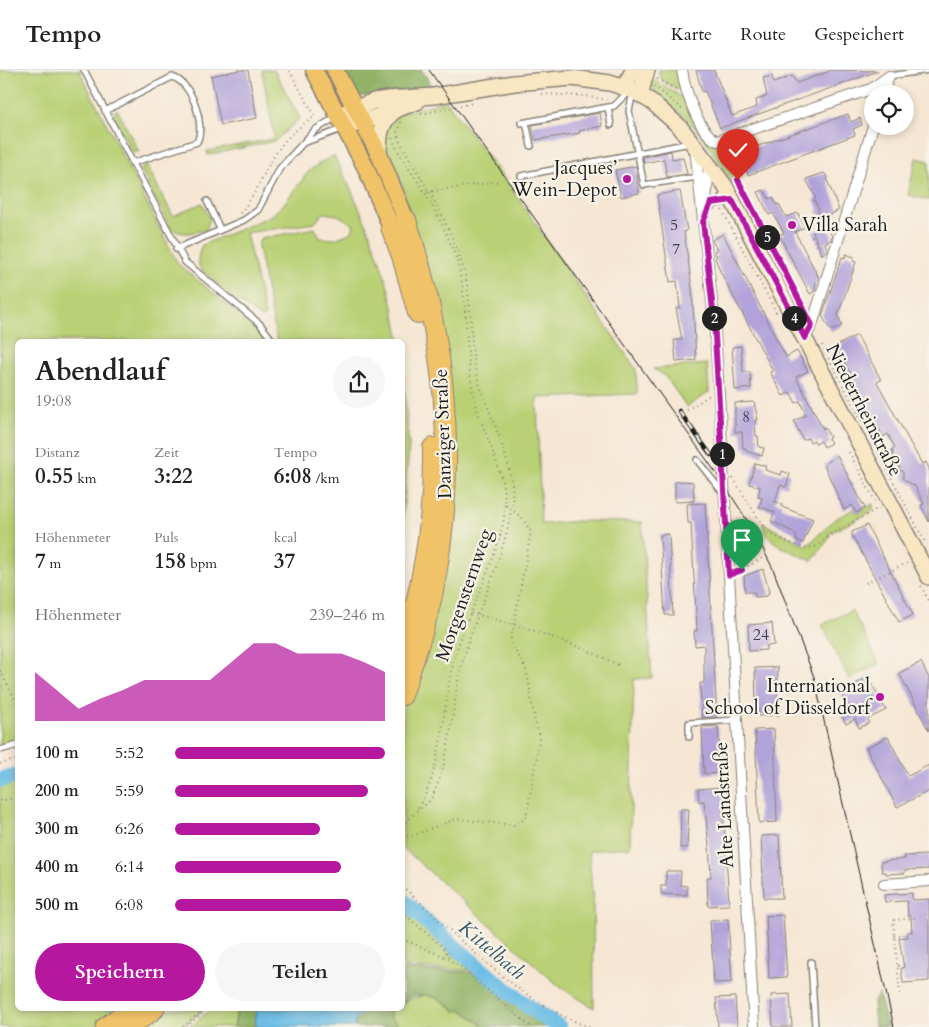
<!DOCTYPE html>
<html lang="de">
<meta charset="utf-8">
<style>
:root{--surface:#fff;--page:#f6f6f6;--text:#222;--muted:#767676;--line:#e0e0e0;--accent:#b5179e}
body{margin:0;font-family:Cardo,serif;background:var(--page);color:var(--text);height:100vh;display:flex;flex-direction:column;font-size:19px;white-space:nowrap}
*{box-sizing:border-box;margin:0}
p{font-size:16px;color:var(--muted)}
.icon{flex:none;width:28px;height:28px;fill:none;stroke:currentColor;stroke-width:2;stroke-linecap:round;stroke-linejoin:round}
.map{position:relative;flex:1;overflow:hidden}
.side{position:absolute;left:15px;top:269px;width:390px;height:672px;display:flex;flex-direction:column;background:var(--surface);border-radius:8px;box-shadow:0 2px 8px #0003}
.side>*{flex:none}
.controls{position:absolute;left:864px;top:15px;display:grid;gap:10px}
.controls a{display:grid;place-items:center;width:50px;height:50px;border-radius:50%;background:var(--surface);box-shadow:0 2px 8px #0003;font-size:25px}
.pin{position:absolute;display:grid;place-items:center;width:42px;height:42px;color:#fff;margin:-51px -21px;border-radius:50% 50% 50% 0;rotate:-45deg;box-shadow:0 0 5px #0007}
.pin .icon{rotate:45deg}
.km{position:absolute;width:25px;height:25px;margin:-12px;border-radius:50%;background:#222;color:#fff;font-size:14px;line-height:25px;text-align:center}
.round{display:grid;place-items:center;flex:none;width:52px;height:52px;border-radius:26px;background:var(--page)}
.headline{display:flex;align-items:center;justify-content:space-between;height:85px;padding:0 20px}
h1{font-size:28px;font-weight:700;line-height:38px}
.stats{display:grid;grid-template-columns:repeat(3,1fr);gap:8px;height:85px;padding:5px 20px}
.stats div{display:grid;align-content:center}
.stats b{font-size:21px;font-weight:700}
.stats small{font-size:14px;font-weight:400}
.stats p{font-size:14px}
.chart{height:140px;padding:10px 20px}
.chart p{display:flex;justify-content:space-between}
.chart svg{width:100%;height:90px;margin-top:5px;fill:var(--accent);opacity:.7}
.cta{display:flex;gap:10px;margin-top:auto;padding:10px 20px}
.cta a{flex:1;height:58px;border-radius:30px;background:var(--accent);color:#fff;font-size:20px;font-weight:700;line-height:58px;text-align:center}
.cta a+a{background:var(--page);color:var(--text)}
ul{padding:0 20px;list-style:none;font-size:16px}
li{display:grid;grid-template-columns:80px 60px 1fr;align-items:center;height:38px}
li i{height:12px;border-radius:6px;background:var(--accent)}
header{display:flex;align-items:center;gap:30px;box-sizing:border-box;height:70px;padding:0 25px;background:var(--surface);border-bottom:1px solid var(--line)}
header strong{font-size:24px}
nav{display:flex;gap:28px;margin-inline-start:auto;font-size:18px}
.map>svg:first-child{display:block}
.green{fill:#b9d074;stroke:#6a7648}
.forest{fill:#92b266;stroke:#576741}
.water{fill:#6abde5;stroke:#436c80}
.lines{fill:none;stroke-linecap:round;stroke-linejoin:round}
.river{stroke:#6abde5;stroke-width:16}
.building{fill:#b1a3d9}
.lane-casing{stroke:#898278;stroke-width:8}
.street-casing{stroke:#898278;stroke-width:12}
.secondary-casing{stroke:#898278;stroke-width:18}
.primary-casing{stroke:#898278;stroke-width:19}
.highway-casing{stroke:#898278;stroke-width:22}
.path{stroke:#898278;stroke-width:2;stroke-dasharray:1 4;stroke-linecap:butt}
.lane{stroke:#fff;stroke-width:5}
.street{stroke:#fff;stroke-width:10}
.secondary{stroke:#f9e7c3;stroke-width:15}
.primary{stroke:#f1c369;stroke-width:16}
.highway{stroke:#f1c369;stroke-width:20}
.tram{stroke:#1c1c1c;stroke-width:1}
.rail-casing{stroke:#1c1c1c;stroke-width:4.5}
.rail{stroke:#f7f3e8;stroke-width:2.5;stroke-dasharray:8;stroke-linecap:butt}
.route-casing{stroke:#fff;stroke-width:10}
.route{stroke:#b5179e;stroke-width:6}
.poi-dot{fill:#b5179e;stroke:#f7f3e8;stroke-width:2}
.labels{text-anchor:middle;dominant-baseline:central;stroke-width:4.5;stroke-linejoin:round;paint-order:stroke}
.number-label{font-size:16px;fill:#413e4b}
.poi-label{font-size:19px;fill:#1c1c1c;stroke:#f7f3e8;text-anchor:end}
.street-label{font-size:19px;fill:#1c1c1c;stroke:#f7f3e8}
.water-label{font-size:20px;font-style:italic;fill:#375462;stroke:#f7f3e8}
</style>
<header>
<strong>Tempo</strong>
<nav><a>Karte</a><a>Route</a><a>Gespeichert</a></nav>
</header>
<div class="map">
<svg width="929" height="957" viewBox="0 0 929 957">
<rect width="100%" height="100%" fill="#f7f3e8"/>
<filter id="ink" filterUnits="userSpaceOnUse"><feTurbulence type="fractalNoise" baseFrequency=".02" numOctaves="2"/><feDisplacementMap in="SourceGraphic" scale="10" xChannelSelector="R" yChannelSelector="G"/><feConvolveMatrix kernelMatrix="1 2 1 2 8 2 1 2 1" color-interpolation-filters="sRGB"/></filter>
<filter id="wash" filterUnits="userSpaceOnUse"><feTurbulence type="fractalNoise" baseFrequency=".0096" numOctaves="4" result="noise"/><feDisplacementMap in="SourceGraphic" scale="20" xChannelSelector="R" yChannelSelector="G"/><feGaussianBlur stdDeviation="1.12" result="paint"/><feColorMatrix in="noise" values="0 0 0 0 0 0 0 0 0 0 0 0 0 0 0 0 0 1.4 0 .05"/><feComposite in="paint" operator="in"/></filter>
<g filter="url(#wash)">
<rect width="100%" height="100%" fill="#f6e7d4"/>
<path class="green" d="M0,0H79L178,194L259,261L266,271H18V671L0,676Z
M262,0H274L300,48L275,71L208,85L207,81L272,69L274,66Z
M659,0H678L681,17L677,19C668,14 658,11 659,0Z
M650,8L685,29L702,65L720,80L757,155L754,157C735,121 717,82 690,52C678,39 650,27 650,8Z
M446,31L507,112L636,299L637,324L537,328L541,454L579,451L642,452L652,608L634,609L630,777L589,781L593,834L594,938L560,917L403,778V638L420,600L453,380L411,150L401,113L386,78L385,59L401,43Z
M117,39L139,82H132L113,46Z
M334,86C366,147 388,203 400,271H277L258,177L259,171L263,168L315,158L320,168L335,169L352,162L354,155L338,145L323,143L315,153L246,163L265,245L263,248C255,246 205,205 200,198C196,190 199,182 202,175L271,146L283,135L309,101L323,91Z
M916,88L929,91V130L908,125Z
M146,94L173,146L202,133L210,149L206,160C193,162 181,167 170,157L141,100Z
M402,291L409,377L403,446H402Z
M707,294L709,322L687,337L664,305L653,299Z
M873,434V441L830,463L828,470L812,491C795,482 765,475 763,453L807,476L835,449L854,439L857,443Z
M852,540L879,594L849,609L822,555Z
M17,709L18,939H120L94,957H0V713Z
M403,834L480,901L403,897Z
M427,924L437,927L455,941L462,940L485,957H401L390,947V941L393,939H402L403,932Z
M164,939H204L182,957H139Z
M211,939H237L234,957H190Z"/>
<path class="forest" d="M342,0H422L433,17L358,27Z
M403,899L481,903L519,934L553,957H485L462,940L455,941C442,928 420,918 403,932Z
M879,923L887,957H875L873,933Z
M238,939H257L255,947L256,957H234Z
M363,939H393L390,941V947L401,957H355V950L363,942Z"/>
<path class="water" d="M257,939H363V942L355,950V957H256L255,947Z"/>
<g class="lines">
<path class="river" d="M0,710L18,705
M402,830C453,875 502,921 559,957"/>
</g>
<g id="blocks">
<path class="building" d="M240,0H248L257,48L221,55L211,6Z
M696,0H714L732,46L757,37L756,30L767,26L763,8L772,6L774,13L792,6L797,13L832,0L878,1L720,58L705,21L702,22Z
M600,43L602,56L579,61L580,63L535,70L532,55Z
M848,44L851,52L860,48L862,55L853,59L855,65L748,105L741,84L744,83V81Z
M671,81L672,89L683,87L687,104L667,107L664,89L644,93L643,87Z
M636,96L639,123L621,127L615,100Z
M824,103L828,107L827,110L839,140L829,145L826,152L817,141L819,140L814,130L816,128L806,109Z
M764,120L769,129L773,127L777,135L779,134L786,147L798,143L805,157L795,162L819,208L816,211L815,221L810,224L779,165L784,163L773,143L769,145L758,122Z
M680,121L687,161L684,162L692,218L696,290L676,292L674,270H682L676,238H680L677,211L670,212L657,125Z
M826,155L832,166L831,170L825,173L828,181L822,184L813,162Z
M723,164L786,287L797,281L808,301L796,307L823,359L825,358L830,367L828,368L831,373L824,377L821,371L816,374L814,370L810,372L808,368L803,370L794,351L806,345L800,331L796,333L790,322L783,326L770,302L773,301L721,203L715,188L717,186L714,181L717,180L712,170Z
M846,184L854,187L853,191L856,192L838,245L842,256L831,261L822,246L842,187L845,188Z
M857,265L881,310L877,312L907,367L922,394L926,392L929,398V452L921,435L924,434L915,416L903,409V402L900,400L897,391L894,388L892,379L895,378L888,364L883,367L836,276Z
M741,276L743,302H750L751,318L735,320L732,277Z
M754,332L758,350H755L756,366H758L759,377L764,378L762,386L746,381V378H743L742,362H735V333Z
M837,385L865,438L856,443L852,435L844,440L824,395Z
M755,393L766,396L765,400L781,405L782,401L790,404L786,417L780,415L775,432L782,434V437L813,449L803,473L796,470L797,467L793,462L771,451L775,442L759,437L762,428L758,427L760,417L749,414Z
M683,411L693,412L694,431L675,432V412Z
M705,433L717,647L702,648L700,613H704V575L695,576L694,561H697L691,453H688L687,434Z
M867,455L913,545L899,552L852,465V462Z
M669,464L673,545H665L660,465Z
M763,499L769,522L767,526L755,527V522H745L744,506Z
M772,553L774,575L766,576V580L749,581L748,555Z
M921,592L929,608V661L899,603Z
M778,597L777,633H779L780,645L758,646V638H756L755,598Z
M868,607L886,640L868,649L869,653L859,658L855,649L846,654L842,647L851,642L841,623Z
M718,656L721,703L704,704L702,657Z
M774,659L777,752L759,753L755,660Z
M888,667L908,706L929,695V721L897,737L866,678Z
M722,717L729,835L708,836L707,807H711L709,776L704,731L699,732L698,719Z
M681,739H689L687,778H680Z
M779,765L782,828H764L761,766Z
M929,785V799L905,800V803L886,804V802H882L881,792L886,791L905,789L904,786Z
M666,801H681L680,815L687,816V825L661,824V816H666Z
M912,823V830L929,829V911L903,913L901,898H904L899,868L908,867L907,862H912L911,846H908L907,831L885,832L884,825Z
M783,845L787,907L769,908L766,846Z
M728,849L732,912L714,913L710,850Z
M790,924L792,957H773L771,925Z
M735,927L737,957H718L716,928Z"/>
</g>
</g>
<g filter="url(#ink)">
<use href="#blocks" fill-opacity="0" stroke="#898278" stroke-width="1"/>
<g class="lines">
<defs>
<path id="lane" d="M84,0L185,192L260,254L273,271
M889,6L929,0
M633,22L629,41L644,115L698,107
M608,37L611,55
M105,41L172,7C192,12 206,55 197,72L132,93
M526,52L531,76
M521,53L614,36L628,22
M306,72L342,59
M521,106L685,74
M207,131L220,159
M176,179L244,150L258,140L280,98L315,60L336,47
M697,390L723,423
M689,667V653L737,650
M0,680L18,675
M811,892L815,957"/>
<path id="street" d="M682,0C685,20 698,62 717,71L871,19L889,6
M883,24L889,6
M695,78L714,249L719,324L754,957
M707,138C714,130 723,130 732,130
M705,144L709,95
M805,268L812,255L873,56
M884,814L929,811"/>
<path id="secondary" d="M624,18L633,0
M640,25L647,0
M339,45L374,31L388,29L434,26L514,13L572,8L610,13L634,21L652,32L680,57L725,116L929,507
M345,58L417,32
M379,84C379,65 380,51 396,40"/>
<path id="primary" d="M314,0L366,98L391,157
M335,0L379,84L406,150"/>
<path id="highway" d="M391,157L402,186L418,243
M402,580C424,516 434,445 433,378
M402,625C415,586 429,546 436,505C457,380 445,270 406,150
M106,957L131,939
M129,957L154,939"/>
</defs>
<use href="#lane" class="lane-casing"/>
<use href="#street" class="street-casing"/>
<use href="#secondary" class="secondary-casing"/>
<use href="#primary" class="primary-casing"/>
<use href="#highway" class="highway-casing"/>
<path class="path" d="M657,9L677,20
M654,16L683,40
M542,24L585,26L607,30
M421,44L473,33
M401,52L397,63L399,70C423,113 453,156 465,205C473,238 469,274 477,306C487,341 517,398 512,433C505,492 473,544 460,602C451,642 451,689 432,727C429,733 421,738 415,742
M392,68C400,88 414,105 425,123C435,139 445,160 452,177C471,224 463,278 474,327C484,371 514,410 502,458C491,502 468,542 455,586C442,632 444,700 417,739
M723,78L794,219
M427,122L501,111
M722,140L777,244
M240,143C259,122 266,93 285,71C293,61 305,54 315,46L289,0
M812,166L823,186
M822,275L926,474
M687,340L710,325
M849,382L875,431
M733,408L765,459L774,466L804,478L815,477L831,464L879,438
M739,501L763,488
M866,513L907,493
M921,516L929,531
M471,543C522,556 573,572 620,596
M0,601L18,635
M0,694L18,689
M0,731L18,727
M402,756L415,743
M402,766L409,767L456,749L515,755L526,748L540,666C531,646 532,621 526,600C522,588 512,581 511,568L531,462L522,448L504,433
M402,816C458,866 518,932 589,957
M402,842L445,879L451,891
M894,866L908,865
M402,869L445,887L461,897L531,957
M898,896L908,895
M900,924L893,850L915,848
M183,957L205,939
M186,957L207,939"/>
<use href="#lane" class="lane"/>
<use href="#street" class="street"/>
<use href="#secondary" class="secondary"/>
<use href="#primary" class="primary"/>
<use href="#highway" class="highway"/>
<path class="tram" d="M429,0L724,414L755,463L773,499L814,607L894,957"/>
<defs>
<path id="rail" d="M679,341L711,385"/>
</defs>
<use href="#rail" class="rail-casing"/>
<use href="#rail" class="rail"/>
</g>
</g>
<g class="lines" filter="url(#ink)">
<defs>
<path id="route" d="M738,110L812,255L805,268L732,130L711,133L703,152L714,249L729,505L742,500"/>
</defs>
<use href="#route" class="route-casing"/>
<use href="#route" class="route"/>
</g>
<g class="poi-dot">
<circle cx="627" cy="109" r="5"/>
<circle cx="792" cy="155" r="5"/>
<circle cx="880" cy="627" r="5"/>
</g>
<g class="labels">
<g class="number-label">
<text x="674" y="155">5</text>
<text x="676" y="179">7</text>
<text x="746" y="347">8</text>
<text x="761" y="565">24</text>
</g>
<g class="poi-label">
<text x="617" y="98">Jacques’<tspan x="617" dy="22">Wein-Depot</tspan></text>
<text x="802" y="155" text-anchor="start">Villa Sarah</text>
<text x="870" y="616">International<tspan x="870" dy="22">School of Düsseldorf</tspan></text>
</g>
<g class="street-label">
<text transform="translate(864 340) rotate(63)">Niederrheinstraße</text>
<text transform="translate(443 364) rotate(-92)">Danziger Straße</text>
<text transform="translate(464 525) rotate(-71)">Morgensternweg</text>
<text transform="translate(724 735) rotate(-93)">Alte Landstraße</text>
</g>
<g class="water-label">
<text transform="translate(492 880) rotate(40)">Kittelbach</text>
</g>
</g>
</svg>
<div class="controls">
<a><svg class="icon" aria-label="locate" viewBox="0 0 24 24"><circle cx="12" cy="12" r="6"/><path d="M12 2v4M12 18v4M2 12h4M18 12h4"/></svg></a>
</div>
<div class="pin" style="left:742px;top:500px;background:#1e9e55"><svg class="icon" aria-label="arrive" viewBox="0 0 24 24"><path d="M6 21V4h12l-3 4 3 4H6"/></svg></div>
<div class="pin" style="left:738px;top:110px;background:#d93025"><svg class="icon" aria-label="check" viewBox="0 0 24 24"><path d="M5 12l5 5 9-10"/></svg></div>
<b class="km" style="left:722px;top:384px">1</b>
<b class="km" style="left:714px;top:248px">2</b>
<b class="km" style="left:794px;top:248px">4</b>
<b class="km" style="left:767px;top:167px">5</b>
<section class="side">
<div class="headline"><div><h1>Abendlauf</h1><p>19:08</p></div><a class="round"><svg class="icon" aria-label="share" viewBox="0 0 24 24"><path d="M12 15V3M7 8l5-5 5 5M5 13v7h14v-7"/></svg></a></div>
<div class="stats">
<div><p>Distanz</p><b>0.55<small> km</small></b></div>
<div><p>Zeit</p><b>3:22</b></div>
<div><p>Tempo</p><b>6:08<small> /km</small></b></div>
</div>
<div class="stats">
<div><p>Höhenmeter</p><b>7<small> m</small></b></div>
<div><p>Puls</p><b>158<small> bpm</small></b></div>
<div><p>kcal</p><b>37</b></div>
</div>
<div class="chart"><p><span>Höhenmeter</span>239–246 m</p>
<svg viewBox="0 0 160 44" preserveAspectRatio="none"><path d="M0 44V20L10 29L20 38L30 33L40 29L50 24L60 24L70 24L80 24L90 15L100 6L110 6L120 11L130 11L140 11L150 15L160 20V44z"/></svg>
</div>
<ul>
<li><b>100 m</b>5:52<i style="width:100%"></i></li>
<li><b>200 m</b>5:59<i style="width:92%"></i></li>
<li><b>300 m</b>6:26<i style="width:69%"></i></li>
<li><b>400 m</b>6:14<i style="width:79%"></i></li>
<li><b>500 m</b>6:08<i style="width:84%"></i></li>
</ul>
<div class="cta"><a>Speichern</a><a>Teilen</a></div>
</section>
</div>
